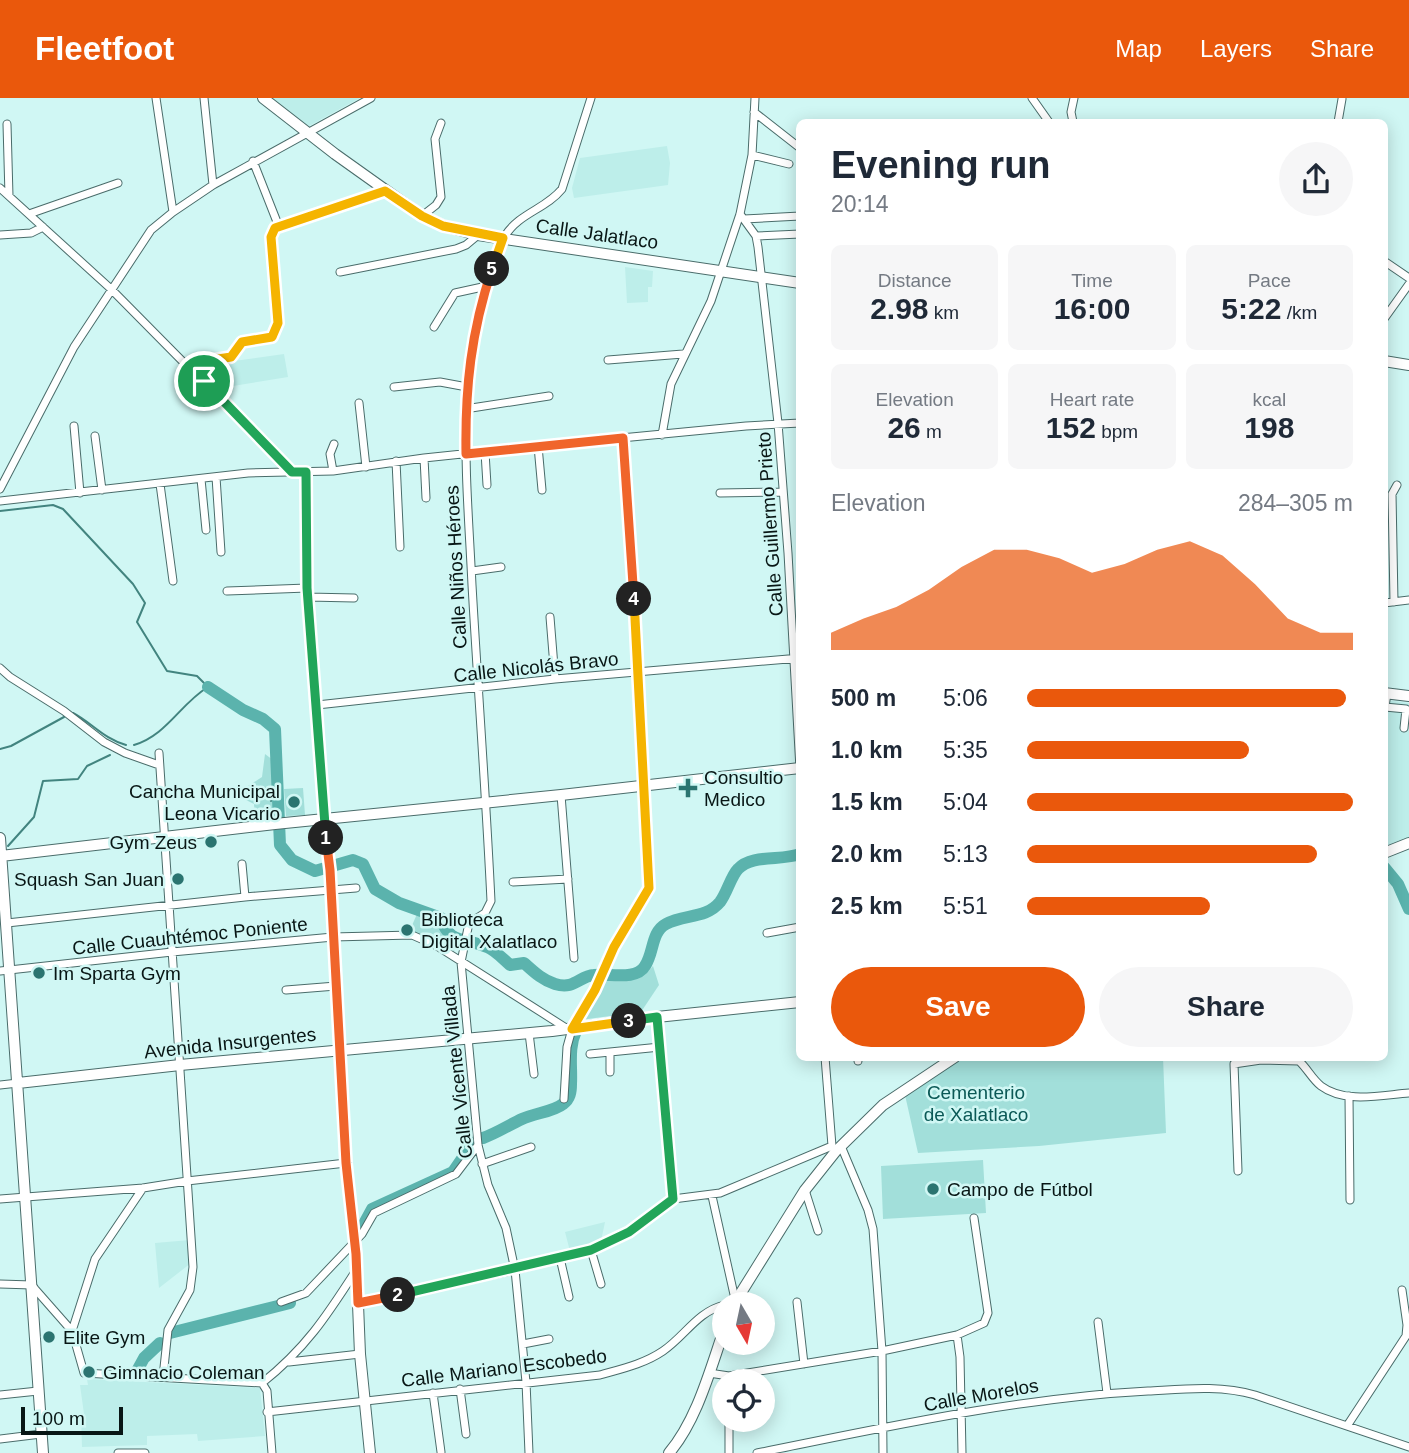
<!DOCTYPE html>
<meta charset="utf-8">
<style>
:root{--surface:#fff;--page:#f6f6f7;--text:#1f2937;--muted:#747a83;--accent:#ea580c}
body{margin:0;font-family:Arial,sans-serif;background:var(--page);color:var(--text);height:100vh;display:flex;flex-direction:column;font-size:26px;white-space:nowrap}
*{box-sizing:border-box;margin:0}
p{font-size:23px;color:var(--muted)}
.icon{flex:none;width:38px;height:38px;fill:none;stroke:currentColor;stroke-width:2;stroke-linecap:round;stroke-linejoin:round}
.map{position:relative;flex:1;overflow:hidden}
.side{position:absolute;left:796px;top:21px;width:592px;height:942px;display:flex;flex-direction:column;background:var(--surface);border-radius:10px;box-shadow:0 4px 18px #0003}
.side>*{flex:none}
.needle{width:46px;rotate:171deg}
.buttons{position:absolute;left:712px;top:1194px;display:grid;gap:14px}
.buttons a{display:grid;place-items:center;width:63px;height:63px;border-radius:50%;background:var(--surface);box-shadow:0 4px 18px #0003;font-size:35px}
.scale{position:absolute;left:21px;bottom:18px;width:102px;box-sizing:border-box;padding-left:7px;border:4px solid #081615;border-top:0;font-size:19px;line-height:24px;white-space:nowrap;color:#081615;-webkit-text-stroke:5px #d0f7f4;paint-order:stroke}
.pin{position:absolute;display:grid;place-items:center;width:60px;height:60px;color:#fff;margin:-30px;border:4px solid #fff;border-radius:50%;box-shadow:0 2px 7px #0007}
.km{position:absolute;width:35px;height:35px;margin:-18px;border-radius:50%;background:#222;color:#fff;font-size:19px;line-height:35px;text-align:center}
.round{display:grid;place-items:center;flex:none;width:74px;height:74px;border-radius:37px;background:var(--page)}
.head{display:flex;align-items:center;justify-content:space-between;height:119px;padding:0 35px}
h1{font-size:38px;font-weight:800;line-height:52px}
.stats{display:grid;grid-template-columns:repeat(3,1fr);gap:10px;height:119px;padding:7px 35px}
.stats div{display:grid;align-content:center;border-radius:10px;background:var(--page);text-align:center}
.stats b{font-size:30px;font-weight:800}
.stats small{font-size:19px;font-weight:400}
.stats p{font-size:19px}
.chart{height:196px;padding:14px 35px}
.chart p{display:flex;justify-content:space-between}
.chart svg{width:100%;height:126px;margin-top:7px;fill:var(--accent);opacity:.7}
.action{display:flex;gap:14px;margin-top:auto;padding:14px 35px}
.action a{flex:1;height:80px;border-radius:42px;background:var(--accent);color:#fff;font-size:28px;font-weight:800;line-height:80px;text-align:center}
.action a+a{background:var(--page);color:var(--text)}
ul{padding:0 35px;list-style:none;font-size:23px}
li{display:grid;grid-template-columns:112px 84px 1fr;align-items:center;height:52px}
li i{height:18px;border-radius:9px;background:var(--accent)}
header{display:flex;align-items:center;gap:42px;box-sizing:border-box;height:98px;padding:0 35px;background:var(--accent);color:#fff}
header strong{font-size:33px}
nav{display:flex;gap:38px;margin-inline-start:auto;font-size:24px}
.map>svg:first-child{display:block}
.built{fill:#bdeeea}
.green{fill:#a2dfda}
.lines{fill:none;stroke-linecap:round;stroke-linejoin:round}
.stream{stroke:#42847f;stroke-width:2}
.river{stroke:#5bb3ad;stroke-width:12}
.street-casing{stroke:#4a6c6a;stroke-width:9}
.secondary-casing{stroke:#4a6c6a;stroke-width:12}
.street{stroke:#fff;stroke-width:7}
.secondary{stroke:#fff;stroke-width:10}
.split-1-casing{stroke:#fff;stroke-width:14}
.split-2-casing{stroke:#fff;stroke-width:14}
.split-3-casing{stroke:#fff;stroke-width:14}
.split-4-casing{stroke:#fff;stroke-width:14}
.split-5-casing{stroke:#fff;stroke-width:14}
.split-6-casing{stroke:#fff;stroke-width:14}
.split-1{stroke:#22a559;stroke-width:9}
.split-2{stroke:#f0652b;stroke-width:9}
.split-3{stroke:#22a559;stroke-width:9}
.split-4{stroke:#f5b400;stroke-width:9}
.split-5{stroke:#f0652b;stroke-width:9}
.split-6{stroke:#f5b400;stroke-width:9}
.poi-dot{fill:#2b7470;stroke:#d0f7f4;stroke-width:2.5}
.labels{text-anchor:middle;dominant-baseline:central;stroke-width:5;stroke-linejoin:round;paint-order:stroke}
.street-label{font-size:19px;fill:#081615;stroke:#d0f7f4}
.poi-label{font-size:19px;fill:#081615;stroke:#d0f7f4;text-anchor:start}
.park-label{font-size:19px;fill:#0b5956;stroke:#d0f7f4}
</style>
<header>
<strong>Fleetfoot</strong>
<nav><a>Map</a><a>Layers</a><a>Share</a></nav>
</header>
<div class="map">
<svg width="1409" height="1355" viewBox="0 0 1409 1355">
<rect width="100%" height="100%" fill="#d0f7f4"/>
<path class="built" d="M269,0H360L309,28Z
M667,48L670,65L668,87L574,100L572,90L580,60Z
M625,169L653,173L652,189H648V204L627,205Z
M284,256L288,279L215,291L206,285L212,266Z
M1384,602L1409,605V741L1384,748Z
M605,1124L600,1148L571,1157L565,1134Z
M190,1142L191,1165L159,1190L155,1145Z
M87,1281L260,1290L265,1338L198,1343L197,1336L147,1338V1347L82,1349L81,1317L84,1316L80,1287H88Z"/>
<path class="green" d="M265,656L273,662L277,724L261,726V719H255L254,706L246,702L242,694L246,693L248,688L262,679Z
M303,690L305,717L286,718L284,691Z
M417,816C434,820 440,822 444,840L458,845L454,853L410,832Z
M653,868L659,887L641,914L580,922L607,881C625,881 641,884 653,868Z
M960,959H1163L1166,1035L1039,1048L918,1055L905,997Z
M983,1062L986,1115L883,1121L881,1068Z"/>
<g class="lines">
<path class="stream" d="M0,413L53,407L63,411L133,486L145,505L137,524L167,573L197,578L208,589C180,606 167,637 134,647
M73,615C92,625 104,641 126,647
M0,651L11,648L64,619
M252,690H267L271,703
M272,712L278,715
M8,748L34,719L43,683L78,681L87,668L110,657"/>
<path class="river" d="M208,589L243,612L263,621L275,631L280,747L292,762L315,773L353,762L363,766L375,791L399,805L441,820C449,847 465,839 487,849C495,852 503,861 510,867L524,865C533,873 542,882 555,886C575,892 579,878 594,877C609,875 636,883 645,868C654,855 651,834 666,826C684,816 706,821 720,804C727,795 731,778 738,771C752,756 782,763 800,756
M1384,769L1398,786L1409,811
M483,1040C497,1035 509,1027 522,1021C535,1015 553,1014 563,1006C570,1001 571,994 571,986C572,968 568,950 576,933
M360,1133L372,1111L453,1074L473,1045
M170,1235L290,1205
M138,1271L144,1260L160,1245"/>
<defs>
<path id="street" d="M156,0L173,114
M204,0L213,87
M1032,0L1049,24
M754,14L800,50
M1073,24L1071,14L1074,0
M1338,24L1342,1
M7,26L9,98
M752,57L789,66
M253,63L279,129
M0,90L111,191L292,374
M29,116L118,85
M740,116L756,138L758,149L778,325L788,455L800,671
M422,118L436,107L441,99L435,41L441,25
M744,121L800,118
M0,137L31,135L43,129
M756,138L800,136
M1384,163L1409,180
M340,174L456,151L466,147L478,137
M1384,221L1409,186
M434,229L455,195L487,188
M608,262L683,256
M204,283L207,271L212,262L231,259L242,244L272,239L278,225L271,139L273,132L385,93
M394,289L440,284L467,289
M359,305L366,369
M465,311L549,298
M74,328L80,395
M662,337L671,286L711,203L740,116L752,57L755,0
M95,338L102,392
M538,348L542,392
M485,354L487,387
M424,360L426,400
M396,363L400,449
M333,373L330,356L334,346
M306,374L307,490L324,722
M216,379L221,454
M201,381L206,432
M160,386L173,483
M0,391L74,249L151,132L173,114L213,87L371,0
M720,395L783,394
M0,403L248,375L333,373L424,360L538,348L746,328L800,325
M472,473L501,469
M227,493L307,490
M308,499L354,500
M1394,504L1392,396L1397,387
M1384,505L1409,502
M550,519L555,581
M0,570L10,579L64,613L104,644L125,655L159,667
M1387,595L1385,609L1406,611L1404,630
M317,607L555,581L800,560
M159,655L193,1169L190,1192L168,1232L163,1279
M561,697L574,860
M242,766L245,799
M513,784L568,781
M7,825L245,799L356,790
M767,835L800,829
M0,873L172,854L333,839L412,837L437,848L566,930
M286,892L336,888
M657,919L673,1101
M529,935L534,976
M590,956L660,949
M825,959L832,1048L835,1052
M858,959V963
M610,974V954
M0,987L18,985
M1349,998L1350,1102
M564,1001L567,949L572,931L595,892L605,866L649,790L635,504L623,340
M841,1048L868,1112L873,1131L882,1253L883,1355
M482,1066L531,1049
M1238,1073L1234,966L1261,962L1299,963C1307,970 1312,981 1321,988C1345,1006 1382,997 1409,995
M805,1092L818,1133
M712,1098L735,1201
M0,1101L143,1090L187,1083L346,1065
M591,1152L601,1186
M560,1160L569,1199
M0,1186L32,1187L35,1191L72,1233L84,1275L262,1285
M281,1204L306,1195L362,1136L374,1115L456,1076L478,1047
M797,1204L804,1266
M358,1205L515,1172L591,1152L629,1134L673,1101L720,1095L832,1048
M1098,1224L1107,1295
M72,1233L95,1161L143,1090
M957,1237L960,1259L962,1355
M523,1246L549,1241
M289,1264L360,1256
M709,1275L729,1278L882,1253L957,1237L984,1225L988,1215L974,1120
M262,1285C305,1251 326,1219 355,1174
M262,1285L267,1293L272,1355
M460,1291L466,1336
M433,1295L441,1354
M0,1297L38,1293
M267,1314L600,1277C621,1271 644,1266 663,1253C685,1238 697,1214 724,1207
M1347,1328L1406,1238L1407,1227L1402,1192
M0,1341L41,1336
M118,1355H145
M529,1355L526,1284L515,1172L506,1130L488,1087L478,1047L461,864L469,825L485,815L491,803C486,698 478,592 472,487C467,381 455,279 490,177C495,165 498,149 505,138C519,115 546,111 562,91L591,0
M729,1355V1321
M757,1355C887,1329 1016,1300 1148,1293C1185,1291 1220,1287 1255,1297L1409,1349"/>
<path id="secondary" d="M263,0L335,56L422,118L444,128L478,137L800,185
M1384,263L1409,267
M1384,595L1409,598
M324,722L330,772L346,1065L356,1156L360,1256L370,1355
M0,740L43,1355
M1384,755L1409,745
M1,758L275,726L561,697L800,670
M18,985L180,967L552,933L657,919L800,904
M734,1206L805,1092L836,1053L883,1007L955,959
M669,1355C697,1322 710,1272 724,1232"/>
</defs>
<use href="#street" class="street-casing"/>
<use href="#secondary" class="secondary-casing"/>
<use href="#street" class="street"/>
<use href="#secondary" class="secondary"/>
</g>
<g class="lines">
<defs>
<path id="split-1" d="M204,283L292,374H306L307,490L326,740"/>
<path id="split-2" d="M326,740L330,772L346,1065L356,1156L358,1205L398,1197"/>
<path id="split-3" d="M398,1197L591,1152L629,1134L673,1101L657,919L629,923"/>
<path id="split-4" d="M629,923L572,931L595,892L614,849L649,790L634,501"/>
<path id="split-5" d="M492,171C471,234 465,290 466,356L623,340L634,501"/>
<path id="split-6" d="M204,283L207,271L212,262L231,259L242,244L272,239L278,225L271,139L275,130L385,93L422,118L443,128L503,140L492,171"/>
</defs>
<use href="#split-1" class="split-1-casing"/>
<use href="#split-2" class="split-2-casing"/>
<use href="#split-3" class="split-3-casing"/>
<use href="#split-4" class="split-4-casing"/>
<use href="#split-5" class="split-5-casing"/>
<use href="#split-6" class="split-6-casing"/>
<use href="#split-1" class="split-1"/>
<use href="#split-2" class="split-2"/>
<use href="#split-3" class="split-3"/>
<use href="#split-4" class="split-4"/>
<use href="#split-5" class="split-5"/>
<use href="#split-6" class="split-6"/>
</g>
<g class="poi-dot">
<path d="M684.5 679.5h7v7h7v7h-7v7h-7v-7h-7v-7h7z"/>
<circle cx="294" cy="704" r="7"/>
<circle cx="211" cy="744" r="7"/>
<circle cx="178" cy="781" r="7"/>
<circle cx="407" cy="832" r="7"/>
<circle cx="39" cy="875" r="7"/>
<circle cx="933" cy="1091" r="7"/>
<circle cx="49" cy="1239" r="7"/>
<circle cx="89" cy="1274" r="7"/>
</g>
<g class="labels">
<g class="street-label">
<text transform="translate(597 136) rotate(8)">Calle Jalatlaco</text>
<text transform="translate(770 426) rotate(-94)">Calle Guillermo Prieto</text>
<text transform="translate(456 469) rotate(-93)">Calle Niños Héroes</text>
<text transform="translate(536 569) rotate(-6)">Calle Nicolás Bravo</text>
<text transform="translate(190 838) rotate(-6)">Calle Cuauhtémoc Poniente</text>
<text transform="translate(230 945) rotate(-6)">Avenida Insurgentes</text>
<text transform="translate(457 974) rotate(-96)">Calle Vicente Villada</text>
<text transform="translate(504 1270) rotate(-7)">Calle Mariano Escobedo</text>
<text transform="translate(981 1297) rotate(-10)">Calle Morelos</text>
</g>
<g class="poi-label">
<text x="704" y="679">Consultio<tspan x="704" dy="22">Medico</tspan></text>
<text x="280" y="693" text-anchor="end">Cancha Municipal<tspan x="280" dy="22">Leona Vicario</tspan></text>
<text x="197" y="744" text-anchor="end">Gym Zeus</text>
<text x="164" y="781" text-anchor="end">Squash San Juan</text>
<text x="421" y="821">Biblioteca<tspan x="421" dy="22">Digital Xalatlaco</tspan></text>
<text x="53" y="875">Im Sparta Gym</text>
<text x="947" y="1091">Campo de Fútbol</text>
<text x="63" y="1239">Elite Gym</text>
<text x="103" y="1274">Gimnacio Coleman</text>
</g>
<g class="park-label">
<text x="976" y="994">Cementerio<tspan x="976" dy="22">de Xalatlaco</tspan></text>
</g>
</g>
</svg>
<div class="buttons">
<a><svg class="needle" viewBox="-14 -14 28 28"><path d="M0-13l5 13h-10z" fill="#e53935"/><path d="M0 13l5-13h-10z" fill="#747a83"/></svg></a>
<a><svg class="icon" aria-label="locate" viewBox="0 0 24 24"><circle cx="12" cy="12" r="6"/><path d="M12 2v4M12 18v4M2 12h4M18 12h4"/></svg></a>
</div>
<div class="scale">100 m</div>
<div class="pin" style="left:204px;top:283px;background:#1e9e55"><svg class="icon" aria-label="arrive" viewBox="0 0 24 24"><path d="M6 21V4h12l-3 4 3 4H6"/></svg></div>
<b class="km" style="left:326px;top:740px">1</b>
<b class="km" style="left:398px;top:1197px">2</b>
<b class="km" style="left:629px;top:923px">3</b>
<b class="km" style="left:634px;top:501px">4</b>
<b class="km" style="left:492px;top:171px">5</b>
<section class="side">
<div class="head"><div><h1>Evening run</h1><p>20:14</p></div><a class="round"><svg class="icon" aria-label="share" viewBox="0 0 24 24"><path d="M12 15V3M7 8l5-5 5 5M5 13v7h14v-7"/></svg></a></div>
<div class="stats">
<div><p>Distance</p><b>2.98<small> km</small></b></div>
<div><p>Time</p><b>16:00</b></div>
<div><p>Pace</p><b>5:22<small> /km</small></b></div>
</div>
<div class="stats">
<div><p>Elevation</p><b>26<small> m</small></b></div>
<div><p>Heart rate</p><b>152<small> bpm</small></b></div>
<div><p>kcal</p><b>198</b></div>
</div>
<div class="chart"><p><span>Elevation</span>284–305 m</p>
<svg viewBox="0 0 160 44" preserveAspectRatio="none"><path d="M0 44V38L10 33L20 29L30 23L40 15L50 9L60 9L70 12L80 17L90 14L100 9L110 6L120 11L130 21L140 33L150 38L160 38V44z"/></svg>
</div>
<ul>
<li><b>500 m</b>5:06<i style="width:98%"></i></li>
<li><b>1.0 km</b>5:35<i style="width:68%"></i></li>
<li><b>1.5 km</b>5:04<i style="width:100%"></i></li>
<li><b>2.0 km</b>5:13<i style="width:89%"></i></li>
<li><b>2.5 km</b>5:51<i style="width:56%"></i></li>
</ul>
<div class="action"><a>Save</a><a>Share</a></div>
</section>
</div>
